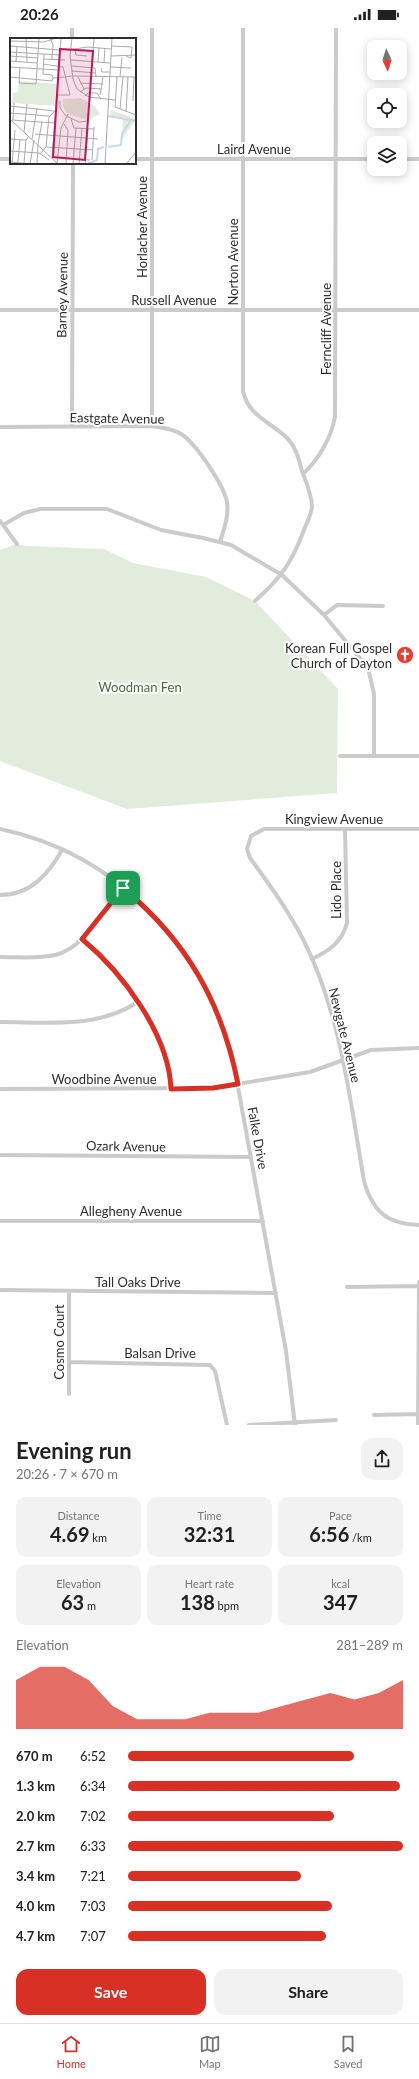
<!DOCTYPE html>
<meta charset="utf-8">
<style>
:root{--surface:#fff;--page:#f2f2f2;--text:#202124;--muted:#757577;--line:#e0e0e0;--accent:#d93025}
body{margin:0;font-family:Lato,sans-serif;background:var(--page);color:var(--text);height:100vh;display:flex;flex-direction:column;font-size:15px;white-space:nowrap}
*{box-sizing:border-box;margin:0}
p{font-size:13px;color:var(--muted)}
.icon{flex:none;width:22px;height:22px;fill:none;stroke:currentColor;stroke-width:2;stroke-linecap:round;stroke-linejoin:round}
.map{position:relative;height:1397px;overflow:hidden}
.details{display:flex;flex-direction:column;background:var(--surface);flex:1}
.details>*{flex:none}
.needle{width:26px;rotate:176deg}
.controls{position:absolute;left:367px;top:12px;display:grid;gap:8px}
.controls a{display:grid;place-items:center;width:40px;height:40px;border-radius:8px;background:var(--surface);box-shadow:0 2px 10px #0003;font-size:20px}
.pin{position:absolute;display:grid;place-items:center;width:34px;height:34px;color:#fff;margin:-17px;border-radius:8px;box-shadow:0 2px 6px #0006}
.round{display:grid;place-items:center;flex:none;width:42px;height:42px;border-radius:12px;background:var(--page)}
.head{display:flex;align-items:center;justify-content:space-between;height:68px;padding:0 16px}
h1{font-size:22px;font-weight:700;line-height:30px}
.metrics{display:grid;grid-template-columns:repeat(3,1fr);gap:6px;height:68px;padding:4px 16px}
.metrics div{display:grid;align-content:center;border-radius:10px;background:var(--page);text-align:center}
.metrics b{font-size:20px;font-weight:700}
.metrics small{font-size:11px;font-weight:400}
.metrics p{font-size:11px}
.chart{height:112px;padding:8px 16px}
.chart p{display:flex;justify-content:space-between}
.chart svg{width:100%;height:72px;margin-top:4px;fill:var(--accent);opacity:.7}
.button{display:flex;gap:8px;margin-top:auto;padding:8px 16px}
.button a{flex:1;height:46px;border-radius:12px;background:var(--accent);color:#fff;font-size:16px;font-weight:700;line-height:46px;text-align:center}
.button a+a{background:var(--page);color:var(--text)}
ul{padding:0 16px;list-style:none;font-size:13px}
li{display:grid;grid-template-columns:64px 48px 1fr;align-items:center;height:30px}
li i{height:10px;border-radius:5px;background:var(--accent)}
.status{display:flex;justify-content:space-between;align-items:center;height:28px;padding:0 20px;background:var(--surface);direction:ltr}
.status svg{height:11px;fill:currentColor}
.tab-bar{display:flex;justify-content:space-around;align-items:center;height:56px;border-top:1px solid var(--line);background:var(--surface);font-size:11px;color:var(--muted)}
.tab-bar a{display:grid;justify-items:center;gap:2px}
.tab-bar .on{color:var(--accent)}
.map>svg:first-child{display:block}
.green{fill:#e2ecdc}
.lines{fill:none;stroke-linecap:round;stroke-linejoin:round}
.street{stroke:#cbcbcb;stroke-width:4}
.route-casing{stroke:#fff;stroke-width:8}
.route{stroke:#d93025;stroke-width:5}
.labels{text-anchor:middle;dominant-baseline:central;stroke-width:4;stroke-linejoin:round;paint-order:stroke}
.street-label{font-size:13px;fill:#2e2e2e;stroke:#fff}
.poi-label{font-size:13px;fill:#2e2e2e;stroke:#fff;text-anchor:end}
.park-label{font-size:13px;fill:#496a3b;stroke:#fff}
.inset-river{fill:none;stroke:#c7d8ec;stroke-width:2}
.inset-road{fill:none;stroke:#ababab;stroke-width:1}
.view{fill:#c2185b;fill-opacity:0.15;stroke:#c2185b;stroke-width:2}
.inset-edge{fill:none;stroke:#2e2e2e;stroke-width:2}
</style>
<div class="status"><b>20:26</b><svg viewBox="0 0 49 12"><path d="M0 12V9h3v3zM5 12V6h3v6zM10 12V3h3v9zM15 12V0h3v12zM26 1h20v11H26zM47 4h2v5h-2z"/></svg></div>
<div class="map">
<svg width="419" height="1397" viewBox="0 0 419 1397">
<rect width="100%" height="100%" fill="#fff"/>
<path class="green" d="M17,516L27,518L104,521L133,535L206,549L255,573L338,661L337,765L127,781L0,733V522Z"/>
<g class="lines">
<path class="street" d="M72,0V11
M152,0V398
M243,0V363C248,388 271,394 287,410C296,419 299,432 302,443C306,454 312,467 312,479C311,487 307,494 304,502C292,534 281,550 255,573
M0,131H11
M135,131H374
M400,131H419
M0,282H419
M0,399L152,398C162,400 172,400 181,406C196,415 224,458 227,474C229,488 224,501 220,514
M72,399L73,135
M303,446C319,431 331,410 335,389L336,0
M0,493L17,516
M3,497L24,485L40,481H107L161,502L203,510L231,517L282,547L324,587L368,640L374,666V728
M324,587L337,577L383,578
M340,728H419
M0,801C120,826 205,921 234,1037L286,1323L295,1397
M419,801H264L251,808L247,821L250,830C269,856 288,882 303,911C341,986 350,1072 364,1153C373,1184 387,1196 419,1197
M0,867C30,867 48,847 62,822
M82,911C124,946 168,1006 171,1061
M0,929C18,929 38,931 55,927C83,921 105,882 123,860
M312,931C329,923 342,914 347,895L345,801
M0,994C47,994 97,1001 138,974
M0,1061L213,1060L310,1044L371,1022L419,1020
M0,1127L251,1129
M0,1193H263
M347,1259L419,1258
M0,1262L276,1265
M70,1334L210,1337L215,1343L227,1397
M69,1366V1263
M374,1387L418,1386
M249,1397L336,1392
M418,1397L419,1254"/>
</g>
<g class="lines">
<defs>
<path id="route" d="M123,860C187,913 222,975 238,1056L213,1060L171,1061C169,1007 123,945 82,911Z"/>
</defs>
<use href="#route" class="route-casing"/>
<use href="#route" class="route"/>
</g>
<defs>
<symbol id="church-disc" viewBox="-11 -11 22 22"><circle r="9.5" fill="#e83f2e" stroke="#fff"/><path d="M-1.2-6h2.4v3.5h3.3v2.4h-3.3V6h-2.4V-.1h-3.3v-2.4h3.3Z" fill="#fff"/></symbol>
</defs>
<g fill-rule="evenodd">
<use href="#church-disc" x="395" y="617" width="20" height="20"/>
</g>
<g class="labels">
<g class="street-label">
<text x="254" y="121">Laird Avenue</text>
<text transform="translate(142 199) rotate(-90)">Horlacher Avenue</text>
<text transform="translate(233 234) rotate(-90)">Norton Avenue</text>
<text transform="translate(62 267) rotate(-89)">Barney Avenue</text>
<text x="174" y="272">Russell Avenue</text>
<text transform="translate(326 301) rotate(-90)">Ferncliff Avenue</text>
<text transform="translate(117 390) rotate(1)">Eastgate Avenue</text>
<text x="334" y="791">Kingview Avenue</text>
<text transform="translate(336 862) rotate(-90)">Lido Place</text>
<text transform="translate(345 1007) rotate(76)">Newgate Avenue</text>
<text x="104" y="1051">Woodbine Avenue</text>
<text transform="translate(258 1110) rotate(80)">Falke Drive</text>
<text transform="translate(126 1118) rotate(1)">Ozark Avenue</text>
<text x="131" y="1183">Allegheny Avenue</text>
<text x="138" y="1254">Tall Oaks Drive</text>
<text transform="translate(59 1314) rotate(-90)">Cosmo Court</text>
<text x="160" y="1325">Balsan Drive</text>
</g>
<g class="poi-label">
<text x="392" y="620">Korean Full Gospel<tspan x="392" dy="15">Church of Dayton</tspan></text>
</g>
<g class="park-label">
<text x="140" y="659">Woodman Fen</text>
</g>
</g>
<g transform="translate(10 10)">
<rect width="126" height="126" fill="#fff"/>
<path d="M9,43L48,46L46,68L2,65L3,55L8,54ZM70,60L85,68L90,76L77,82L58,76L53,69V61ZM101,72L126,81L112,101L113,81L100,78Z" fill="#e2ecdc"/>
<path class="inset-river" d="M98,78L126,83M98,109L111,107L112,96L121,82M77,126L87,122L88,111L94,109"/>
<path class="inset-road" d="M16,0L17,24M40,0L43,7L42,21M62,0L60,18L63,41L67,51L79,59L105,62M0,3L34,4L46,0M0,8L50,12M101,8L122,9L121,20L116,18M57,12L78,9L101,11M65,12L66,17L77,18M0,14L50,17M34,16L33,36L42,37L43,40M0,18L28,20M101,18L126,17M34,21L55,22M61,22L100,25M0,23L27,25M6,24L7,9M88,24L89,10M94,25L95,10M33,26L53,29L60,57H47M61,28L85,30L86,39M0,29L49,32M10,29L9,45L26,46L29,0M82,29L84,0M100,29L121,30M91,30L92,34H100M62,33L86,35M0,39L42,43L43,40L64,38L126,39M68,39L74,51M107,39L105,69L126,77M110,39L112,19M70,45L93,46M70,54L76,50L92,51M90,57L93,39M75,58L78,55H87L91,61M50,63V70L56,78L69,84L78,83M123,63L124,39M0,68L44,73M110,71L113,39M116,74L118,39M0,75L39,78M0,81L48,126M61,81L64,90L84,91M2,82L44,85M3,82L4,65M54,86L58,92L56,126M14,94L17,66M25,96L88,101M0,101L16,102M22,101L27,70M28,106L32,84M36,109L83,112M0,113L29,115L39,122M30,116L36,109L39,79L45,73M42,120L51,0M63,121L80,122M82,122L84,89M0,124L21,126M8,124L10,101M14,125L16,102L19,98M47,125L51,90L58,76M2,126L5,92M20,126L24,102M27,126L28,106M63,126L66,90M69,126L72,90M75,126L78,91M95,126L102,0M116,126L126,114"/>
<path class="view" d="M50,11L83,13L75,122L43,119Z"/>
<rect width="126" height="126" class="inset-edge"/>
</g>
</svg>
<div class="controls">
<a><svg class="needle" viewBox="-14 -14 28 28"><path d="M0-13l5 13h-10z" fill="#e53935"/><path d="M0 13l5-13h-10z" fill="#757577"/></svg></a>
<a><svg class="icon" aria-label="locate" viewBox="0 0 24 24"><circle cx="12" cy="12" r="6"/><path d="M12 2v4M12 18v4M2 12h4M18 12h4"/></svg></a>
<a><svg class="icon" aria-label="layers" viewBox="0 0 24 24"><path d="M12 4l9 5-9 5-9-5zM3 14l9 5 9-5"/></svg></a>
</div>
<div class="pin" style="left:123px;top:860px;background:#1e9e55"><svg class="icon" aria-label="arrive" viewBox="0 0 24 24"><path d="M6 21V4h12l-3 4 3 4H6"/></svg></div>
</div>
<section class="details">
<div class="head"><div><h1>Evening run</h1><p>20:26 · 7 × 670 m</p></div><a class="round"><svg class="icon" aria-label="share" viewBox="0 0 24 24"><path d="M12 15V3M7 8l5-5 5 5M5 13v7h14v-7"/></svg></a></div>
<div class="metrics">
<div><p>Distance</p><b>4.69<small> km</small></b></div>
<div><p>Time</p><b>32:31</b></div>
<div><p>Pace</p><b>6:56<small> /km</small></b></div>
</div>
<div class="metrics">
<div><p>Elevation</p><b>63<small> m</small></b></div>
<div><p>Heart rate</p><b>138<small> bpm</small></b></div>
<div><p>kcal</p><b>347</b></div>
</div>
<div class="chart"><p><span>Elevation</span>281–289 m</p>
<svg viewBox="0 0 160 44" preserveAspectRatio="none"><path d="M0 44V14L10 6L20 6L30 14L40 30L50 38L60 38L70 38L80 34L90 34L100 34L110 30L120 26L130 22L140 26L150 22L160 14V44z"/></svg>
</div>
<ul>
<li><b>670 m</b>6:52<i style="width:82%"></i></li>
<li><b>1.3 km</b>6:34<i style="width:99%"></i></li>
<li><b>2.0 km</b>7:02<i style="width:75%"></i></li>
<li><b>2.7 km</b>6:33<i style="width:100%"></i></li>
<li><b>3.4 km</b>7:21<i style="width:63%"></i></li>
<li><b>4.0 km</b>7:03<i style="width:74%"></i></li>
<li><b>4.7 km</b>7:07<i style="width:72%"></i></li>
</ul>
<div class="button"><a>Save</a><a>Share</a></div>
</section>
<nav class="tab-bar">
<a class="on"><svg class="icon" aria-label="home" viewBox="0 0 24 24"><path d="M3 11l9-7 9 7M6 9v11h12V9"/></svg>Home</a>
<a><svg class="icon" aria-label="map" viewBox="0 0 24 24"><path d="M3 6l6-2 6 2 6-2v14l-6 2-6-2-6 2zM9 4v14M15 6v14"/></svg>Map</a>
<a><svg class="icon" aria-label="saved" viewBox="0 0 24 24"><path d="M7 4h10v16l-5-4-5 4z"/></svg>Saved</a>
</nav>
